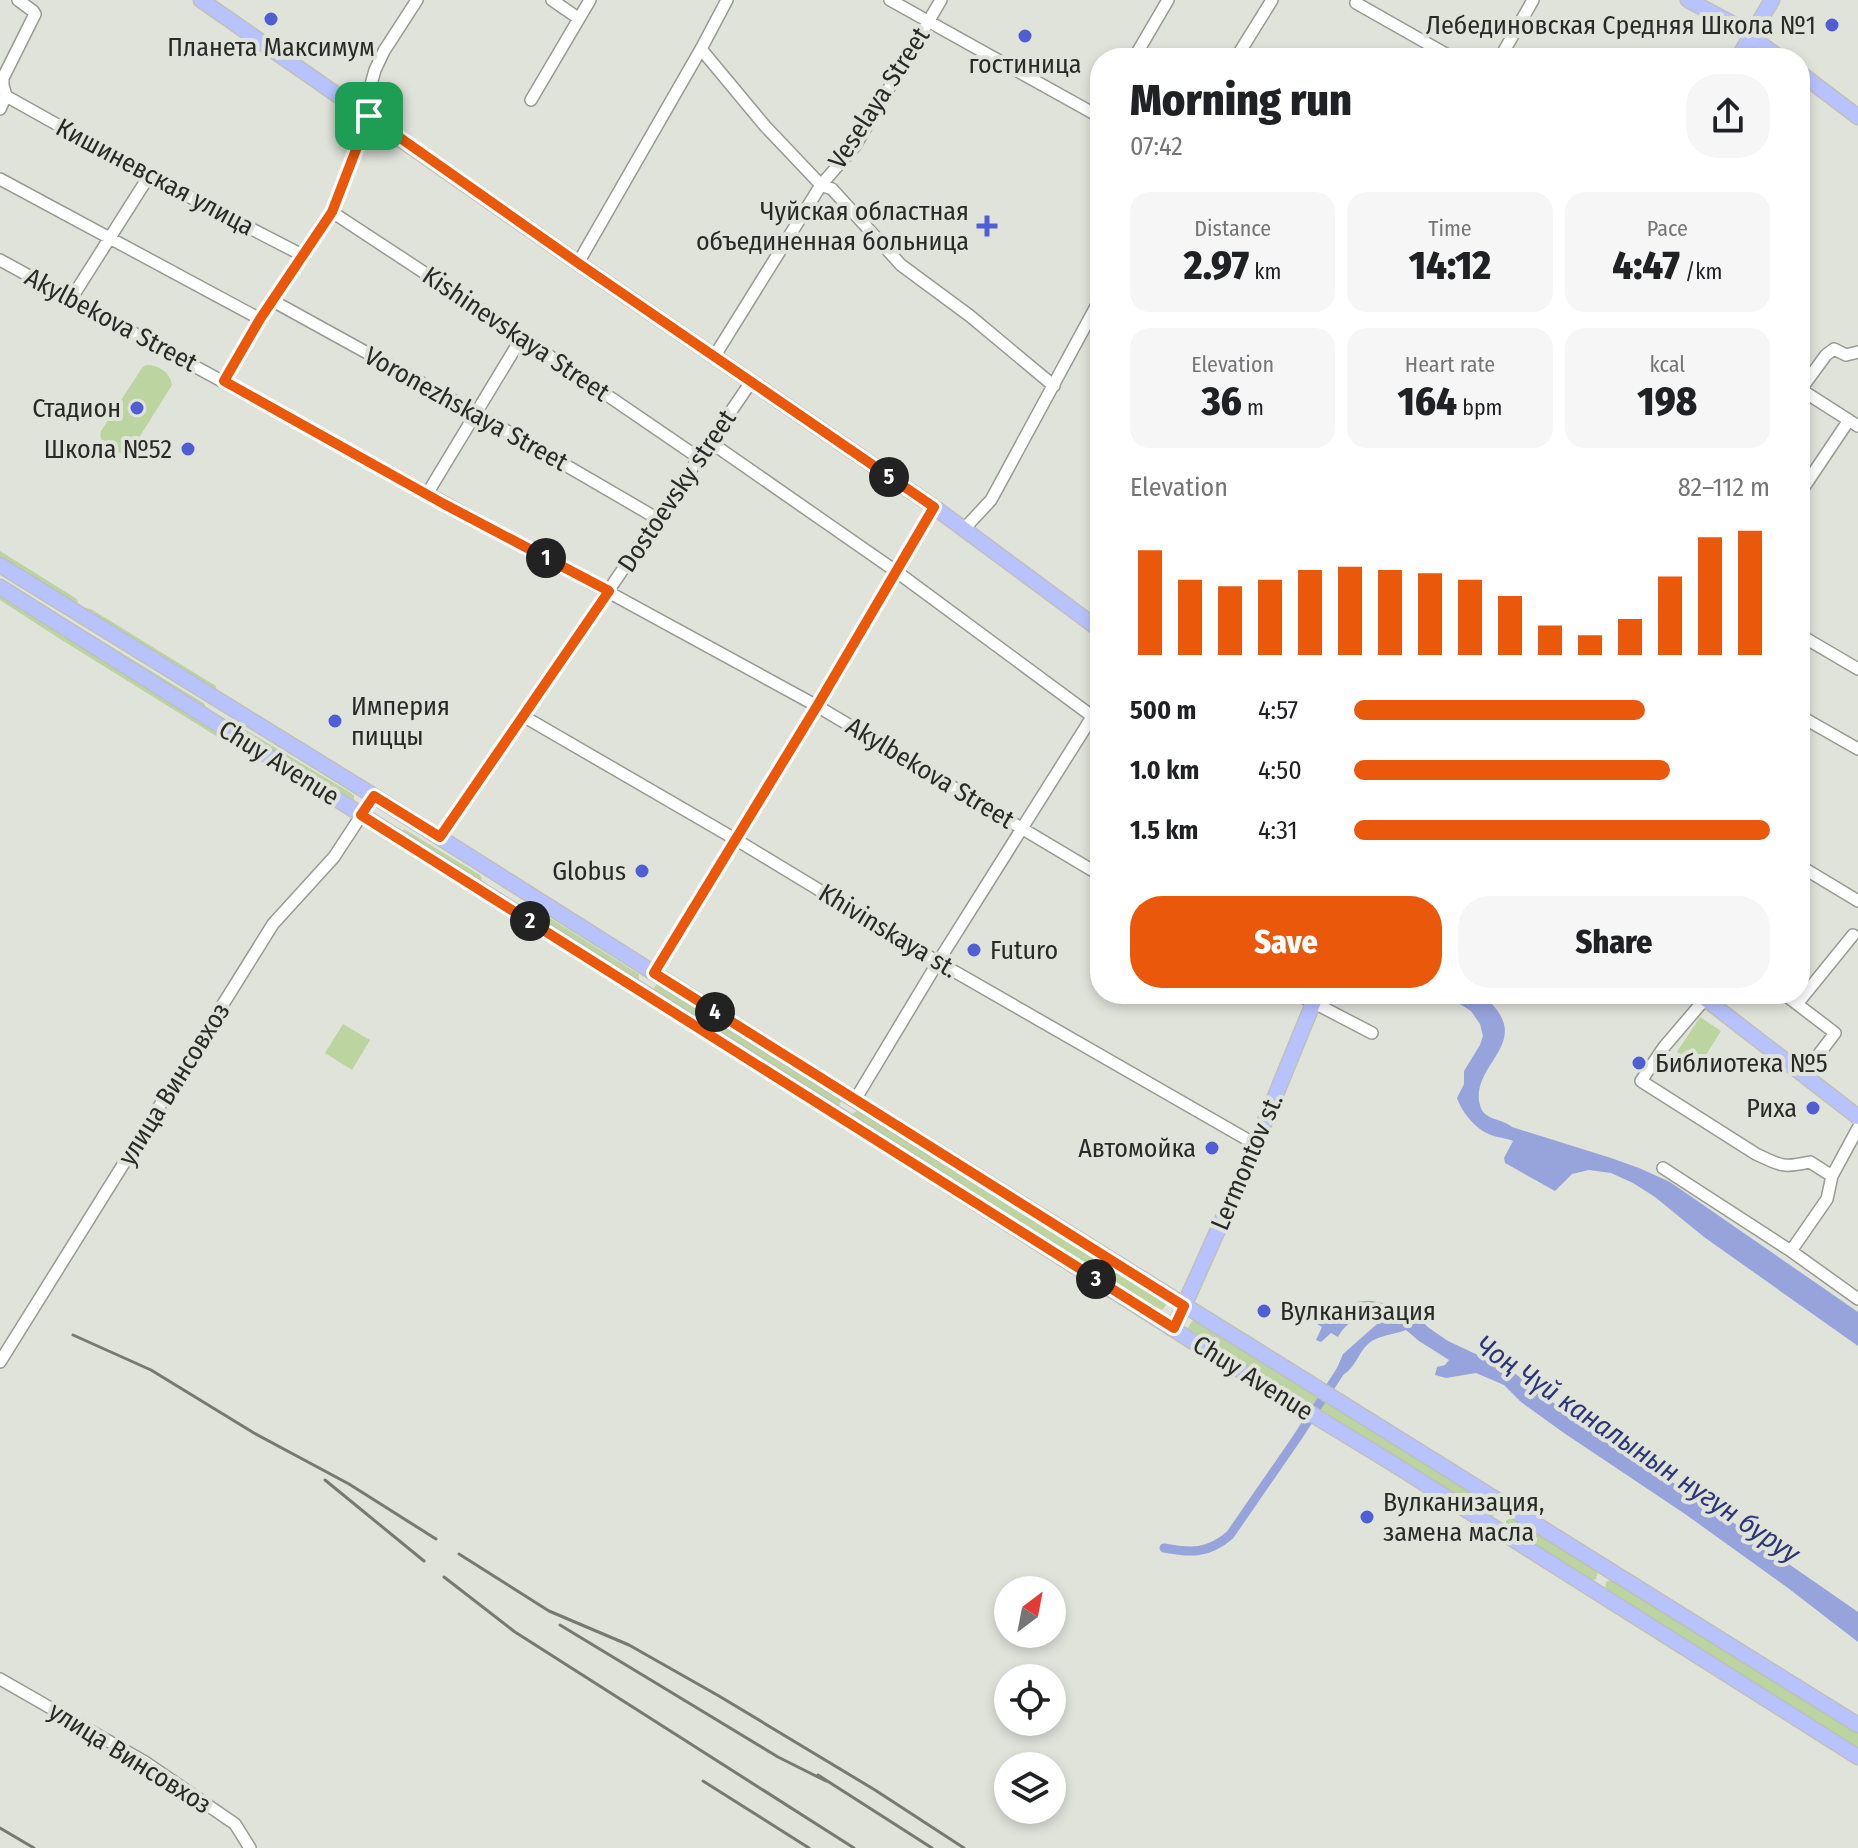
<!DOCTYPE html>
<meta charset="utf-8">
<style>
:root{--surface:#fff;--page:#f6f6f6;--text:#202124;--muted:#757577;--accent:#ea580c}
body{margin:0;font-family:"Fira Sans Condensed",sans-serif;background:var(--page);color:var(--text);height:100vh;display:flex;flex-direction:column;font-size:30px;white-space:nowrap}
*{box-sizing:border-box;margin:0}
p{font-size:26px;color:var(--muted)}
.icon{flex:none;width:44px;height:44px;fill:none;stroke:currentColor;stroke-width:2;stroke-linecap:round;stroke-linejoin:round}
.map{position:relative;flex:1;overflow:hidden}
.drawer{position:absolute;left:1090px;top:48px;width:720px;height:956px;display:flex;flex-direction:column;background:var(--surface);border-radius:32px;box-shadow:0 4px 12px #0003}
.drawer>*{flex:none}
.needle{width:52px;rotate:32deg}
.controls{position:absolute;left:994px;top:1576px;display:grid;gap:16px}
.controls a{display:grid;place-items:center;width:72px;height:72px;border-radius:50%;background:var(--surface);box-shadow:0 4px 12px #0003;font-size:40px}
.pin{position:absolute;display:grid;place-items:center;width:68px;height:68px;color:#fff;margin:-34px;border-radius:16px;box-shadow:0 4px 12px #0006}
.km{position:absolute;width:40px;height:40px;margin:-20px;border-radius:50%;background:#222;color:#fff;font-size:22px;line-height:40px;text-align:center}
.round{display:grid;place-items:center;flex:none;width:84px;height:84px;border-radius:32px;background:var(--page)}
.headline{display:flex;align-items:center;justify-content:space-between;height:136px;padding:0 40px}
h1{font-size:44px;font-weight:800;line-height:60px}
.figures{display:grid;grid-template-columns:repeat(3,1fr);gap:12px;height:136px;padding:8px 40px}
.figures div{display:grid;align-content:center;border-radius:20px;background:var(--page);text-align:center}
.figures b{font-size:40px;font-weight:800}
.figures small{font-size:22px;font-weight:400}
.figures p{font-size:22px}
.chart{height:224px;padding:16px 40px}
.chart p{display:flex;justify-content:space-between}
.chart svg{width:100%;height:144px;margin-top:8px;stroke:var(--accent);stroke-width:6}
.primary-button{display:flex;gap:16px;margin-top:auto;padding:16px 40px}
.primary-button a{flex:1;height:92px;border-radius:32px;background:var(--accent);color:#fff;font-size:32px;font-weight:800;line-height:92px;text-align:center}
.primary-button a+a{background:var(--page);color:var(--text)}
ul{padding:0 40px;list-style:none;font-size:26px}
li{display:grid;grid-template-columns:128px 96px 1fr;align-items:center;height:60px}
li i{height:20px;border-radius:10px;background:var(--accent)}
.map>svg:first-child{display:block}
.green{fill:#bbd4a0}
.water{fill:#97a4dc}
.lines{fill:none;stroke-linecap:round;stroke-linejoin:round}
.canal{stroke:#97a4dc;stroke-width:9}
.minor-casing{stroke:#979b93;stroke-width:14}
.major-casing{stroke:#bfbfbe;stroke-width:17}
.minor{stroke:#fff;stroke-width:11}
.major{stroke:#b8c3fd;stroke-width:14}
.rail{stroke:#777973;stroke-width:3}
.route-casing{stroke:#fff;stroke-width:16}
.route{stroke:#ea580c;stroke-width:10}
.poi-dot{fill:#505dd3;stroke:#dfe3da;stroke-width:3}
.labels{text-anchor:middle;dominant-baseline:central;stroke-width:8;stroke-linejoin:round;paint-order:stroke}
.poi-label{font-size:26px;fill:#292a27;stroke:#dfe3da;text-anchor:end}
.street-label{font-size:26px;fill:#292a27;stroke:#dfe3da}
.water-label{font-size:28px;font-style:italic;fill:#2c3577;stroke:#dfe3da}
</style>
<div class="map">
<svg width="1858" height="1848" viewBox="0 0 1858 1848">
<rect width="100%" height="100%" fill="#dfe3da"/>
<path class="green" d="M146,365C159,365 170,372 172,385L132,449L126,454C115,452 97,445 101,431L142,368Z
M0,551L77,599L78,602L75,604L0,557Z
M0,593L253,753V755L250,757L60,639L0,600Z
M85,608L91,609L216,686V689L85,610Z
M76,625L205,704V707L74,626Z
M239,726L351,793L354,796V800L352,802L238,730Z
M404,829L480,875L482,879L480,882L401,833Z
M527,906H531L632,970L639,974V980L637,982L523,911Z
M656,985L661,986L831,1090L840,1097L841,1101L838,1108L652,992Z
M1700,1017L1721,1031L1699,1066L1677,1052Z
M343,1024L370,1040L352,1070L325,1053Z
M857,1111L860,1112L1022,1214L1164,1300L1166,1305L1162,1310L1153,1306L1090,1269L853,1119V1113Z
M1195,1320L1496,1506V1512L1493,1516H1489L1193,1334L1188,1328L1192,1321Z
M1511,1517L1598,1571L1596,1579L1591,1581L1506,1528V1521Z
M1612,1579L1858,1730V1750L1605,1590L1606,1582Z"/>
<path class="water" d="M1444,994H1482C1491,1003 1501,1012 1504,1024C1511,1051 1475,1071 1479,1101C1480,1105 1481,1110 1484,1113C1491,1120 1504,1120 1512,1127L1611,1158L1639,1168L1670,1182L1858,1312V1346L1704,1237L1655,1197L1633,1183L1611,1173L1589,1170L1572,1174L1555,1191L1505,1163L1504,1158L1513,1141C1506,1138 1501,1138 1494,1136C1478,1132 1462,1113 1457,1098L1464,1084V1071L1480,1045L1483,1036L1480,1024L1471,1011Z
M1372,1301L1403,1307L1410,1310L1429,1328L1448,1341L1512,1371L1547,1399L1564,1409L1579,1421L1730,1520L1783,1560L1858,1612V1642L1788,1588L1685,1514L1564,1433L1521,1402L1504,1385L1476,1373L1446,1378L1435,1375L1437,1367L1445,1365L1449,1360L1419,1341L1406,1330C1393,1335 1378,1335 1368,1344C1358,1353 1356,1367 1343,1375L1335,1373L1343,1354L1377,1324C1361,1312 1346,1322 1338,1337L1331,1333L1321,1342L1316,1340L1322,1327L1317,1324C1330,1306 1351,1301 1372,1301Z"/>
<g class="lines">
<path class="canal" d="M1164,1548C1191,1553 1208,1554 1230,1535L1297,1438L1345,1364"/>
<defs>
<path id="minor" d="M552,0L578,18
M890,0L1100,117
M1356,3L1453,58
M701,49L765,126L821,185L832,189L901,265L970,316L1054,386
M1134,58L1168,0
M1236,58L1272,0
M1500,58L1533,0
M6,96L149,176L304,256
M6,96L3,85V78L35,14L33,11L18,0
M531,100L590,0
M0,109L6,96
M0,179L260,319
M332,212L522,337L699,458
M0,260L817,706L1100,875
M578,263L701,49L727,0
M71,299L149,176
M273,301L476,413L658,519
M714,357L821,185L855,146L941,0
M224,381L260,319L332,212L369,116L370,88L375,70L384,51L417,0
M1800,389L1858,426
M1801,389L1826,355L1834,349L1846,355L1858,352
M710,442L897,572L1100,722
M1800,493L1849,420
M427,494L522,337
M964,529L991,500L1100,299
M1800,635L1858,669
M523,716L735,839L938,962L1255,1144
M1800,716L1858,749
M440,837L751,382
M1800,866L1858,901
M654,973L817,706L934,507
M1297,994L1372,1033
M1784,994L1797,1004
M1705,999L1664,1047L1641,1081L1756,1154C1781,1166 1783,1168 1810,1162L1832,1176
M1803,1075L1835,1033L1797,1004L1853,935
M855,1100L938,962L1092,717
M1663,1168L1791,1251L1858,1299
M1791,1251L1827,1199L1832,1176L1858,1128
M0,1362L273,924L334,857L374,796
M0,1679L145,1762L235,1824L250,1848"/>
<path id="major" d="M201,0L578,263L934,507L1100,630
M1688,0L1735,25L1780,58
M1738,58L1772,0
M1800,73L1858,117
M0,565L374,796L855,1100L1858,1725
M0,587L843,1118L1195,1343L1392,1463L1858,1757
M1699,994L1858,1117
M1174,1328L1247,1165L1317,994"/>
</defs>
<use href="#minor" class="minor-casing"/>
<use href="#major" class="major-casing"/>
<use href="#minor" class="minor"/>
<use href="#major" class="major"/>
<path class="rail" d="M73,1335L151,1370L254,1433L349,1484L436,1539
M325,1480L424,1561
M459,1554L549,1611L629,1645L719,1696L875,1790L964,1848
M444,1577L515,1632L854,1848
M560,1625L778,1757L826,1781
M818,1775L932,1848
M703,1781L809,1848
M0,1828L34,1848"/>
</g>
<g class="lines">
<defs>
<path id="route" d="M369,116L578,263L934,507L817,706L654,973L1184,1306L1174,1328L361,815L374,796L440,837L609,591L444,504L224,381L260,319L332,212Z"/>
</defs>
<use href="#route" class="route-casing"/>
<use href="#route" class="route"/>
</g>
<g class="poi-dot">
<circle cx="271" cy="19" r="8"/>
<circle cx="1832" cy="25" r="8"/>
<circle cx="1025" cy="36" r="8"/>
<path d="M983 214h8v8h8v8h-8v8h-8v-8h-8v-8h8z"/>
<circle cx="137" cy="408" r="8"/>
<circle cx="188" cy="449" r="8"/>
<circle cx="335" cy="721" r="8"/>
<circle cx="642" cy="871" r="8"/>
<circle cx="974" cy="950" r="8"/>
<circle cx="1639" cy="1063" r="8"/>
<circle cx="1813" cy="1108" r="8"/>
<circle cx="1212" cy="1148" r="8"/>
<circle cx="1264" cy="1311" r="8"/>
<circle cx="1367" cy="1517" r="8"/>
</g>
<g class="labels">
<g class="poi-label">
<text x="1816" y="25">Лебединовская Средняя Школа №1</text>
<text x="271" y="47" text-anchor="middle">Планета Максимум</text>
<text x="1025" y="64" text-anchor="middle">гостиница</text>
<text x="969" y="211">Чуйская областная<tspan x="969" dy="30">объединенная больница</tspan></text>
<text x="121" y="408">Стадион</text>
<text x="172" y="449">Школа №52</text>
<text x="351" y="706" text-anchor="start">Империя<tspan x="351" dy="30">пиццы</tspan></text>
<text x="626" y="871">Globus</text>
<text x="990" y="950" text-anchor="start">Futuro</text>
<text x="1655" y="1063" text-anchor="start">Библиотека №5</text>
<text x="1797" y="1108">Риха</text>
<text x="1196" y="1148">Автомойка</text>
<text x="1280" y="1311" text-anchor="start">Вулканизация</text>
<text x="1383" y="1502" text-anchor="start">Вулканизация,<tspan x="1383" dy="30">замена масла</tspan></text>
</g>
<g class="street-label">
<text transform="translate(879 98) rotate(-57)">Veselaya Street</text>
<text transform="translate(155 177) rotate(28)">Кишиневская улица</text>
<text transform="translate(111 320) rotate(28)">Akylbekova Street</text>
<text transform="translate(516 334) rotate(34)">Kishinevskaya Street</text>
<text transform="translate(466 409) rotate(29)">Voronezhskaya Street</text>
<text transform="translate(677 491) rotate(-56)">Dostoevsky street</text>
<text transform="translate(279 763) rotate(32)">Chuy Avenue</text>
<text transform="translate(930 773) rotate(31)">Akylbekova Street</text>
<text transform="translate(888 931) rotate(31)">Khivinskaya st.</text>
<text transform="translate(174 1084) rotate(-58)">улица Винсовхоз</text>
<text transform="translate(1247 1162) rotate(-67)">Lermontov st.</text>
<text transform="translate(1253 1378) rotate(32)">Chuy Avenue</text>
<text transform="translate(130 1758) rotate(32)">улица Винсовхоз</text>
</g>
<g class="water-label">
<text transform="translate(1638 1449) rotate(34)">Чоң Чүй каналынын нугун буруу</text>
</g>
</g>
</svg>
<div class="controls">
<a><svg class="needle" viewBox="-14 -14 28 28"><path d="M0-13l5 13h-10z" fill="#e53935"/><path d="M0 13l5-13h-10z" fill="#757577"/></svg></a>
<a><svg class="icon" aria-label="locate" viewBox="0 0 24 24"><circle cx="12" cy="12" r="6"/><path d="M12 2v4M12 18v4M2 12h4M18 12h4"/></svg></a>
<a><svg class="icon" aria-label="layers" viewBox="0 0 24 24"><path d="M12 4l9 5-9 5-9-5zM3 14l9 5 9-5"/></svg></a>
</div>
<div class="pin" style="left:369px;top:116px;background:#1e9e55"><svg class="icon" aria-label="arrive" viewBox="0 0 24 24"><path d="M6 21V4h12l-3 4 3 4H6"/></svg></div>
<b class="km" style="left:546px;top:558px">1</b>
<b class="km" style="left:530px;top:921px">2</b>
<b class="km" style="left:1096px;top:1279px">3</b>
<b class="km" style="left:715px;top:1012px">4</b>
<b class="km" style="left:889px;top:477px">5</b>
<section class="drawer">
<div class="headline"><div><h1>Morning run</h1><p>07:42</p></div><a class="round"><svg class="icon" aria-label="share" viewBox="0 0 24 24"><path d="M12 15V3M7 8l5-5 5 5M5 13v7h14v-7"/></svg></a></div>
<div class="figures">
<div><p>Distance</p><b>2.97<small> km</small></b></div>
<div><p>Time</p><b>14:12</b></div>
<div><p>Pace</p><b>4:47<small> /km</small></b></div>
</div>
<div class="figures">
<div><p>Elevation</p><b>36<small> m</small></b></div>
<div><p>Heart rate</p><b>164<small> bpm</small></b></div>
<div><p>kcal</p><b>198</b></div>
</div>
<div class="chart"><p><span>Elevation</span>82–112 m</p>
<svg viewBox="0 0 160 44" preserveAspectRatio="none"><path d="M5 44V12M15 44V21M25 44V23M35 44V21M45 44V18M55 44V17M65 44V18M75 44V19M85 44V21M95 44V26M105 44V35M115 44V38M125 44V33M135 44V20M145 44V8M155 44V6"/></svg>
</div>
<ul>
<li><b>500 m</b>4:57<i style="width:70%"></i></li>
<li><b>1.0 km</b>4:50<i style="width:76%"></i></li>
<li><b>1.5 km</b>4:31<i style="width:100%"></i></li>
</ul>
<div class="primary-button"><a>Save</a><a>Share</a></div>
</section>
</div>
